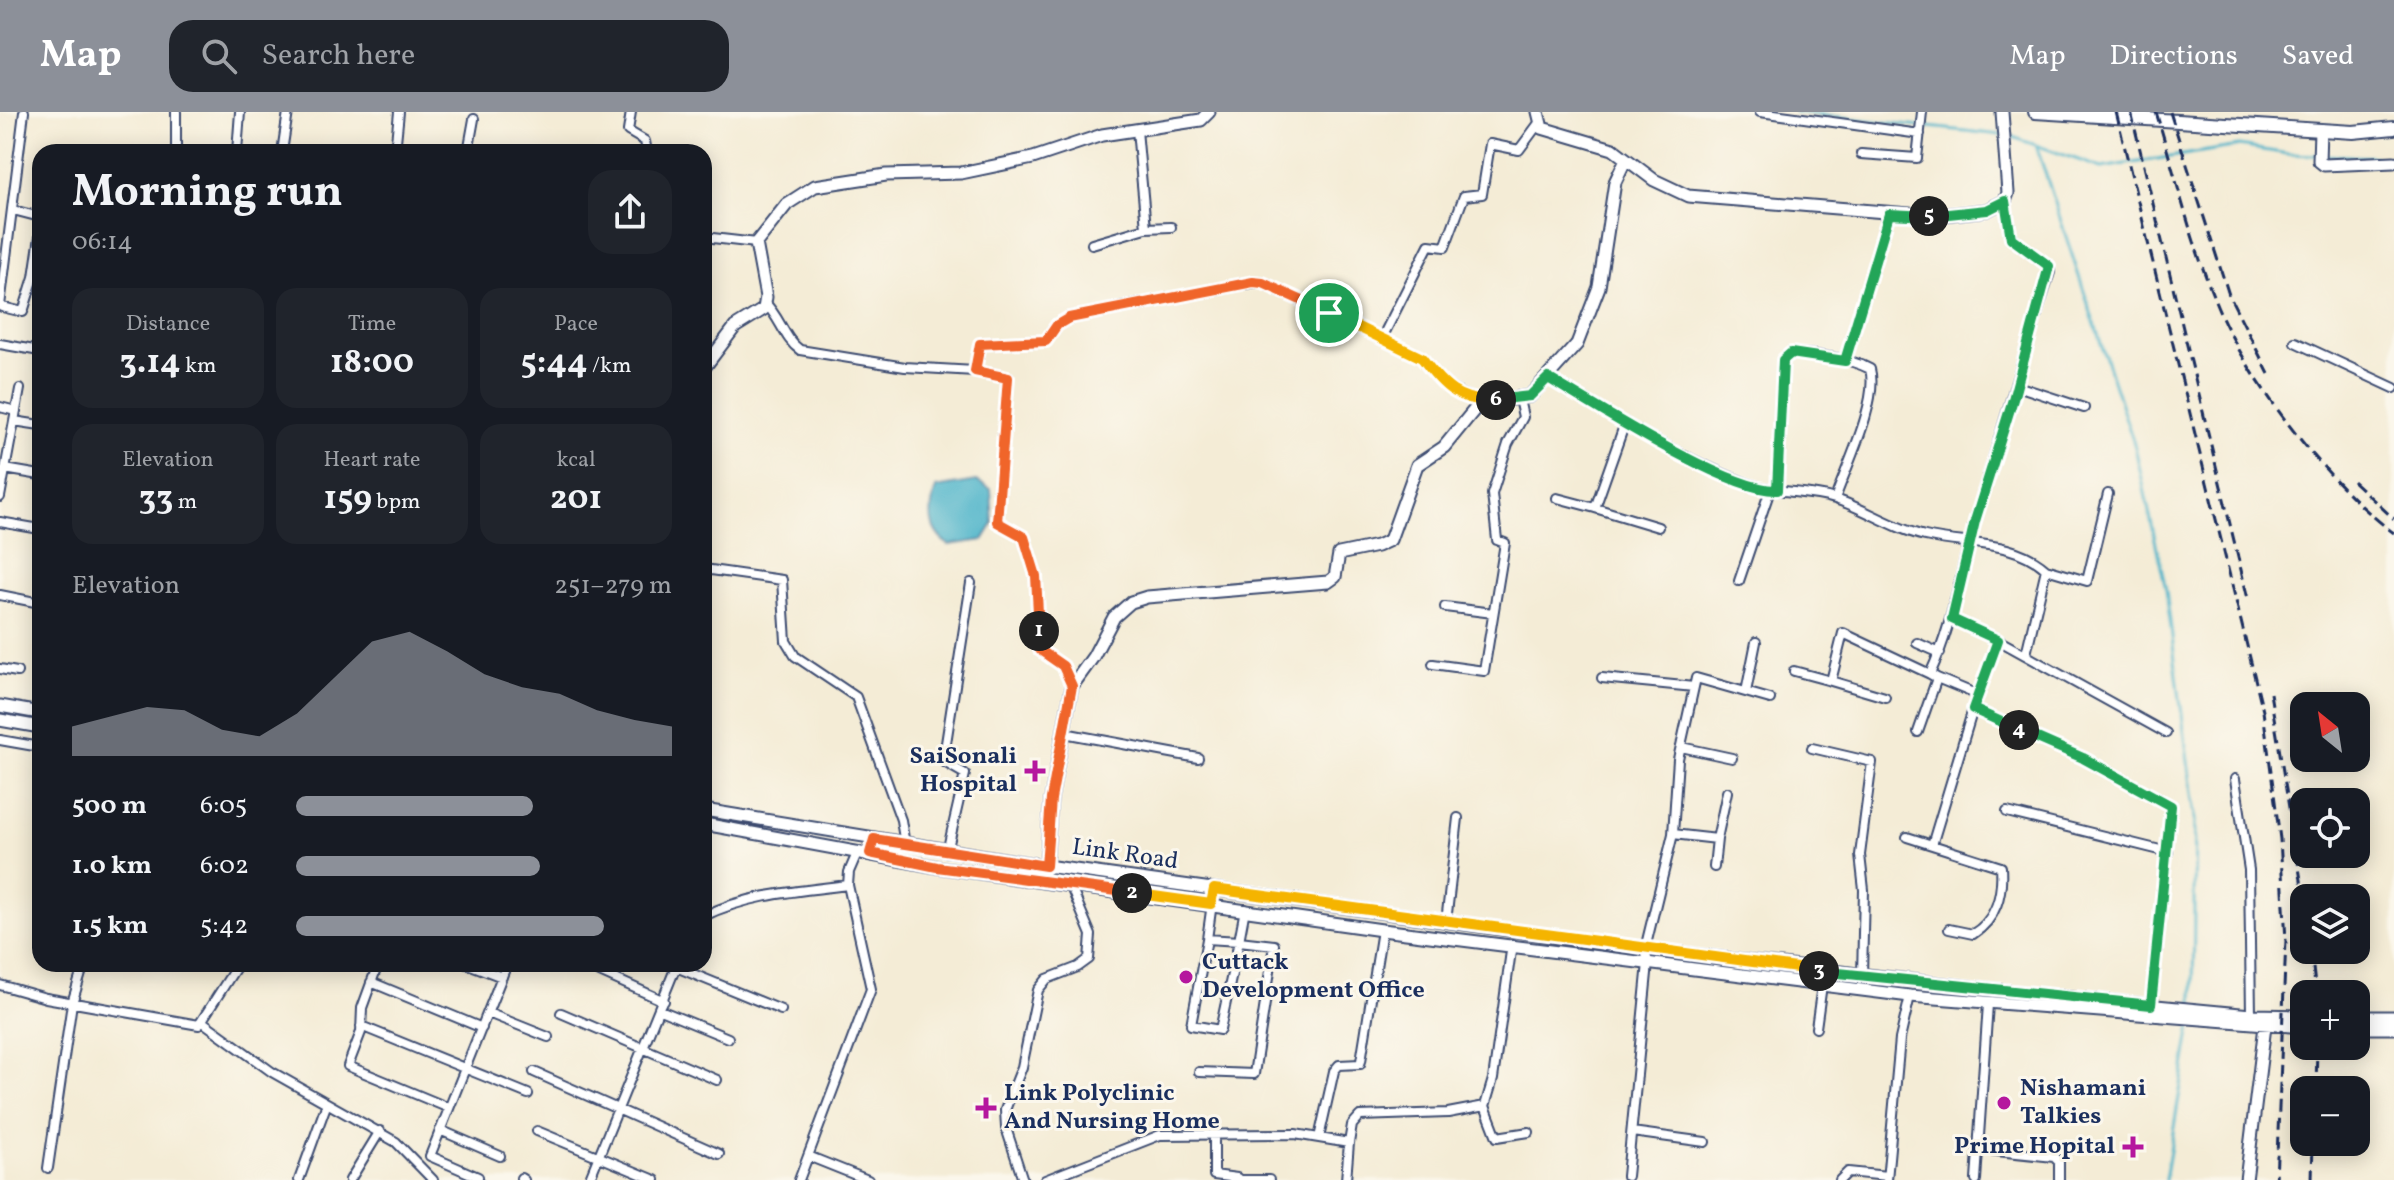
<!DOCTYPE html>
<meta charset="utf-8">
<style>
:root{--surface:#171b24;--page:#20242c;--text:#f1f3f6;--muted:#9ea1a6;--accent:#8c9099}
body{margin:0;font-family:Vollkorn,serif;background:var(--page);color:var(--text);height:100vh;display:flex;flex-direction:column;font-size:30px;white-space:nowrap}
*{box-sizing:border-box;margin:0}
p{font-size:26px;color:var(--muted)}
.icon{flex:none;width:44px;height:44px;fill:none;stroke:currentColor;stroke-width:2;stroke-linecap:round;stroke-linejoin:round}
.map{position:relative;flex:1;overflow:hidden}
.drawer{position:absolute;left:32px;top:32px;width:680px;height:828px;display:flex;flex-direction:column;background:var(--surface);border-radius:24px;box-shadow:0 4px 20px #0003}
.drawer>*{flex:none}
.needle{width:52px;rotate:330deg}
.tools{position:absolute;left:2290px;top:580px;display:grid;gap:16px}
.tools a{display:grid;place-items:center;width:80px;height:80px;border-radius:16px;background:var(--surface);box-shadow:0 4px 20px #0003;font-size:40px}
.pin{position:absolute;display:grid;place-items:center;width:68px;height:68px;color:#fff;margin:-34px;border:4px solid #fff;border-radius:50%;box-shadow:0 2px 8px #0007}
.km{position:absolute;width:40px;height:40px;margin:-20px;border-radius:50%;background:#222;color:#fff;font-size:22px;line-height:40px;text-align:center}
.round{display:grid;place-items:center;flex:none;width:84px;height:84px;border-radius:24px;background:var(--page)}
.headline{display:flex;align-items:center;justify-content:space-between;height:136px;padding:0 40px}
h1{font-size:44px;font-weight:700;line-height:60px}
.stats{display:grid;grid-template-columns:repeat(3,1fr);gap:12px;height:136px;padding:8px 40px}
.stats div{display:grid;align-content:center;border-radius:20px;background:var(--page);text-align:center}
.stats b{font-size:34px;font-weight:700}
.stats small{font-size:22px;font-weight:400}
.stats p{font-size:22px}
.chart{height:224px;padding:16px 40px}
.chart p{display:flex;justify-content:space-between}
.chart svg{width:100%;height:144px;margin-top:8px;fill:var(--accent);opacity:.7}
ul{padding:0 40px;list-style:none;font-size:26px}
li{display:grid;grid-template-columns:128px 96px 1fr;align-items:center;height:60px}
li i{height:20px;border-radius:10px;background:var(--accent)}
header{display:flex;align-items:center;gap:48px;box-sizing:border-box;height:112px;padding:0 40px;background:var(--accent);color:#fff}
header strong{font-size:38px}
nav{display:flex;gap:44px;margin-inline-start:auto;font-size:28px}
.search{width:560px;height:72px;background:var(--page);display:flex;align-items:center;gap:20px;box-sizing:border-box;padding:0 28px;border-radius:24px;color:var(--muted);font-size:30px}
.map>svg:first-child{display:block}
.water{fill:#4bb3c9;stroke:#337194;stroke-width:2}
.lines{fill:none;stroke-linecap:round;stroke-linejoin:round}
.stream{stroke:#4bb3c9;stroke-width:3}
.street-casing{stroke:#3c4b70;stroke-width:12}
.secondary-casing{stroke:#3c4b70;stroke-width:15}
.primary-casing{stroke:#3c4b70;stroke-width:16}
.street{stroke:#fff;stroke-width:8}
.secondary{stroke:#fff;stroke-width:11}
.primary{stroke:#fff;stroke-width:12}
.rail{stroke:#1b2f5e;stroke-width:3;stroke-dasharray:12 6;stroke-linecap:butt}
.split-1-casing{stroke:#fff;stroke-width:16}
.split-2-casing{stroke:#fff;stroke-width:16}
.split-3-casing{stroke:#fff;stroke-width:16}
.split-4-casing{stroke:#fff;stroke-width:16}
.split-5-casing{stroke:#fff;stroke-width:16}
.split-6-casing{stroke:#fff;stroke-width:16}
.split-7-casing{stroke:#fff;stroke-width:16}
.split-1{stroke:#f0652b;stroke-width:10}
.split-2{stroke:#f0652b;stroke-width:10}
.split-3{stroke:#f5b400;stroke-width:10}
.split-4{stroke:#22a559;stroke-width:10}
.split-5{stroke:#22a559;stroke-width:10}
.split-6{stroke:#22a559;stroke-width:10}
.split-7{stroke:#f5b400;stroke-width:10}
.poi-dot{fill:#b5179e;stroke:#fbf7ec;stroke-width:3}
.labels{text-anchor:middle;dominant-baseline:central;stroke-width:6;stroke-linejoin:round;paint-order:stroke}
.poi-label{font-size:24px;font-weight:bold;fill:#1b2f5e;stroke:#fbf7ec;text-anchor:start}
.street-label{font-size:24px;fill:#1b2f5e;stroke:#fbf7ec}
</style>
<header>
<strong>Map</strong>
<div class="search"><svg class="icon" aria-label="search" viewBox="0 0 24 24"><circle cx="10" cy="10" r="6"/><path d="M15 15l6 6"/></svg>Search here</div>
<nav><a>Map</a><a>Directions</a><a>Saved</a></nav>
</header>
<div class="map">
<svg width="2394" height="1068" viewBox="0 0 2394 1068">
<rect width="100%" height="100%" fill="#fbf7ec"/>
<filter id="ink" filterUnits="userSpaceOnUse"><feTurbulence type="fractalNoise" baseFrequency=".0125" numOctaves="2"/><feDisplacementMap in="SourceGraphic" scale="16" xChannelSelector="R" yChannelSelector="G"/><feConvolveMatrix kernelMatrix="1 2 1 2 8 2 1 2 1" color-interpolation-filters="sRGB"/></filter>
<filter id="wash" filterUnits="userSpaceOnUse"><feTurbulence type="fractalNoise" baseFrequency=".006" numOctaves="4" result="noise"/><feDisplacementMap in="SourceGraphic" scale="32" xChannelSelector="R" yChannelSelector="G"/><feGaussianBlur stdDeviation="1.8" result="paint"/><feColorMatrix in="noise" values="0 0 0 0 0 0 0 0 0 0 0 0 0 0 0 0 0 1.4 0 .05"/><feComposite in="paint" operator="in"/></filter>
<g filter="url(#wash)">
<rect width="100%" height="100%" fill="#f4ecd6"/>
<path class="water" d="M976,369L991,377L993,412L983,428L949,433C927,419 929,398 936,376Z"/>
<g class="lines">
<path class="stream" d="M1795,0L2010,24L2101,56L2239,34L2288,42L2374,45
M2036,33L2135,335L2166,478L2195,704L2193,892
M2165,1068L2192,908"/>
</g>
</g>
<g filter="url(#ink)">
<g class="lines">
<defs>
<path id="street" d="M631,0L628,19L645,29L647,40
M1760,0L1920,22
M176,40V0
M237,40L240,0
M282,40L288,0
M395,40L399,0
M468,40L474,7
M1861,42L1917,46L1922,0
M13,98L40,105
M1146,116L1171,115
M704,125L756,131
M1092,132L1146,116L1137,18
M765,191C780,205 784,227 800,238L905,255L975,259L980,232L1046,229L1057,213L1069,206L1243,172L1263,171L1422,246C1440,272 1451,279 1482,291
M0,194L24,0
M2,195L23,200L34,165L40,124
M1382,226L1429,133L1445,135L1464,84L1482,82L1490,32L1519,38L1539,11
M2295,230L2394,276
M0,232L40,239
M1845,249L1889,102
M975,259L1008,266L997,410L1024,425L1036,464L1040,538L1063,554L1072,574
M1548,266C1612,304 1676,344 1746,371C1775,382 1806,378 1835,387C1866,397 1894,417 1925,424C1966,434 2012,427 2046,457
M2017,274L2084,296
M0,295L16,299
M14,309L40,313
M5,357L40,363
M1777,378L1783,248L1791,241C1817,243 1847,245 1870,257C1879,289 1846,355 1835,387
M0,385L20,277
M1557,386L1595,396L1625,311
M1595,396L1658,415
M0,410L40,417
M704,457L782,468L786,529L795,544L856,585L901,708L905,733
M1739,469L1770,378
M0,483L40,491
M1445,495L1493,501
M1952,507L1998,528
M1917,531L1940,541
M2026,542L2046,457L2087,469L2108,382
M1433,552L1484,559L1505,431L1497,428L1492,382L1508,332L1523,305L1519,287
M0,557L17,560
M1794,559L1831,569L1843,521L1930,562C1953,513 1960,461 1975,409C1999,326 2024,243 2050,160L2049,154L2011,126L2005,89
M1602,566L1694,575L1678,647L1673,722L1645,837L1648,851L1627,1064
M1937,566L1978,583
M1831,569L1885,585
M1694,575L1696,566L1770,587
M1746,580L1756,530
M1918,620L1937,566L1930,562
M1064,621L1198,646
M0,628L40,635
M1681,635L1732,646
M1812,636L1872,650L1860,743L1864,778L1862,864
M2235,667L2249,758L2251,903
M2007,700L2168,740
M1673,722L1717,727L1727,680
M1907,725L1932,733L1973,597
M1932,733L2001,755C2003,782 1996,808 1973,822L1949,817
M947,740L965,662L946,651L944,644L971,471
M1714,755L1717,727
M704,804C749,782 800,779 848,773
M1446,810L1458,706
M1207,827L1191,913L1220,918L1239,829L1207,827L1214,777
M1512,832L1493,967L1485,994L1497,1025L1529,1020
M378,852L362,896L361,920L348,954L449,996
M468,852L502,865
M582,852L664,889
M676,855L781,898
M371,870L482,916
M0,873L46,886L199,913L238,852
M2151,893L2171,694L2083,646L1973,597L1998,528L2166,621
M660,898L728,926
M488,901L548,925
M561,901L717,968
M203,910L272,960L396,1030L433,1068
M361,914L528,982
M1816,916L1822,873
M534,960L719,1042
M1199,960L1254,962L1274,833L1239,829L1245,797
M440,1018L500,1044
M537,1019L655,1068
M1632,1020L1705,1030
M1214,1022V1063L1237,1066
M1319,1026L1334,959L1339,953L1360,952L1361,949L1382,818
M1978,1037L2054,1045L2059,1050V1068
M808,1044L868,1068
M48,1056L72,891L84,852
M478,1065L430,1044L507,852
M521,1066L524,1068
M299,1068L327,991
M350,1068L380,1019
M589,1068L677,852
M799,1068L871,877L848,773L849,760L858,739
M1023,1068L1006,1016L1005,998L1022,955L1038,878L1047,867L1078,855L1089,847L1091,823L1070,773
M1045,1068L1160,1023L1295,1022L1349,1031L1352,1013L1360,1004L1448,1001L1485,994
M1237,1068H1269
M1346,1068L1349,1031
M1840,1068L1848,1060L1887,1064
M1887,1068L1900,927L1910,884
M1976,1068L1988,892"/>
<path id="secondary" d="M1538,0L1542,16L1613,37L1654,68L1688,84L1934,104L1987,98L2005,89L2008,81L2002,0
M2320,18L2319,49L2324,53L2394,50
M704,256L735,215L764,197L766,185L756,131L787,92L815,74L886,63L961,61L1033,46L1102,23L1201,8L1209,0
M0,594L40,601
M0,608L40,615
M704,698L1046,754L1652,838L2020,881L2251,903L2304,904
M704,712L937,755L1382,818L1910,884L2304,915
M1046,754L1051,687L1072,574L1093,545L1114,505L1131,490L1147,485L1328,470L1335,465L1339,442L1377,434L1390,428L1417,353L1444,335L1479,292L1530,284L1577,232L1599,175L1615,70L1625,49
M2356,905H2394
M2356,916H2394
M2246,1068L2265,914"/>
<path id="primary" d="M2035,0L2353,20L2394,16"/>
</defs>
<use href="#street" class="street-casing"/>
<use href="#secondary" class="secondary-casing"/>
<use href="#primary" class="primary-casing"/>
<use href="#street" class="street"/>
<use href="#secondary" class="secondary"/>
<use href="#primary" class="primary"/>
<path class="rail" d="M2116,0L2263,599L2280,727L2286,828L2276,1068
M2131,0L2248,487
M2156,0C2175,62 2190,126 2214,186C2244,264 2327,372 2394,421
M2170,0L2229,183L2269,262
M2353,369L2394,407
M2270,581L2304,786
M2311,838L2316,882
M2316,978L2317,934
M2312,1068L2313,1030"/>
</g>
</g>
<g class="lines" filter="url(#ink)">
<defs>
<path id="split-1" d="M1039,519L1036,464L1024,425L997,410L1008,266L975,259L980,232L1046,229L1057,213L1069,206L1253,170L1263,171L1329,201"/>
<path id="split-2" d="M1039,519L1040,538L1063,554L1072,574L1051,687L1046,754L874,727L870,741L937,755L1132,781"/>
<path id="split-3" d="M1132,781L1211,792L1214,777L1819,859"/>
<path id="split-4" d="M1819,859L2151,893L2171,694L2083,646L2019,618"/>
<path id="split-5" d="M1929,104L1987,98L2005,89L2011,126L2049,154L2014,284L1975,409L1952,507L1998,528L1973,597L2019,618"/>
<path id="split-6" d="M1496,288L1530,284L1548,266C1594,293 1729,380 1777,378L1783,248L1791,241L1845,249L1889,102L1929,104"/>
<path id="split-7" d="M1329,201L1422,246C1442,273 1459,292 1496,288"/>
</defs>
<use href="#split-1" class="split-1-casing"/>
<use href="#split-2" class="split-2-casing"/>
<use href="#split-3" class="split-3-casing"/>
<use href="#split-4" class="split-4-casing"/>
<use href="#split-5" class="split-5-casing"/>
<use href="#split-6" class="split-6-casing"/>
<use href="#split-7" class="split-7-casing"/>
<use href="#split-1" class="split-1"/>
<use href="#split-2" class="split-2"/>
<use href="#split-3" class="split-3"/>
<use href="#split-4" class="split-4"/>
<use href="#split-5" class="split-5"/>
<use href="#split-6" class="split-6"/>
<use href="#split-7" class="split-7"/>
</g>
<g class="poi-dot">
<path d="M1031 647h8v8h8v8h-8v8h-8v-8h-8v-8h8z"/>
<circle cx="1186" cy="865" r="8"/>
<circle cx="2004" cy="991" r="8"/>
<path d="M982 984h8v8h8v8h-8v8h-8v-8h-8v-8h8z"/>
<path d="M2129 1023h8v8h8v8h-8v8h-8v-8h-8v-8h8z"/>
</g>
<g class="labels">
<g class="poi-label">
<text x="1017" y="645" text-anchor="end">SaiSonali<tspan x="1017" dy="28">Hospital</tspan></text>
<text x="1202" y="851">Cuttack<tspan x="1202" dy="28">Development Office</tspan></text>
<text x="2020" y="977">Nishamani<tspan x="2020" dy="28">Talkies</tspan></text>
<text x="1004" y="982">Link Polyclinic<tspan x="1004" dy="28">And Nursing Home</tspan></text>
<text x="2115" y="1035" text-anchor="end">Prime Hopital</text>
</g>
<g class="street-label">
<text transform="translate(1125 743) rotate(8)">Link Road</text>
</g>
</g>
</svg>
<div class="tools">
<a><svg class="needle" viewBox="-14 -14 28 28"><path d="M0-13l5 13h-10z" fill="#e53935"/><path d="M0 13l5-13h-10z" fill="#9ea1a6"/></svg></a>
<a><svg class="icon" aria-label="locate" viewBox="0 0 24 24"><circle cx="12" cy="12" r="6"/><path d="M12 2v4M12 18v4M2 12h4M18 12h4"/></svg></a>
<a><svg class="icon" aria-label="layers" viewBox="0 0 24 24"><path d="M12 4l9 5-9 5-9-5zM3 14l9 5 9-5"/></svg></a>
<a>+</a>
<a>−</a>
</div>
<div class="pin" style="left:1329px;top:201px;background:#1e9e55"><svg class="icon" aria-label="arrive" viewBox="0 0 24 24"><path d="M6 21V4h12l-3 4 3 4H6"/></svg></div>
<b class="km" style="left:1039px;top:519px">1</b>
<b class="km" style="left:1132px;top:781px">2</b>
<b class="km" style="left:1819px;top:859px">3</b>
<b class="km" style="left:2019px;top:618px">4</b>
<b class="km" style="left:1929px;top:104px">5</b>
<b class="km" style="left:1496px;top:288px">6</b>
<section class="drawer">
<div class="headline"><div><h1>Morning run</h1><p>06:14</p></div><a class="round"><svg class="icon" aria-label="share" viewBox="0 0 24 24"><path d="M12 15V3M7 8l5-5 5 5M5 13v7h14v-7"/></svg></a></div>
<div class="stats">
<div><p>Distance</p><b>3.14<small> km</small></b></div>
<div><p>Time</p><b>18:00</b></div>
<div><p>Pace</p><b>5:44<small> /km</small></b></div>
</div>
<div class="stats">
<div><p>Elevation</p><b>33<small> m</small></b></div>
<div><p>Heart rate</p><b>159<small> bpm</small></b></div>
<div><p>kcal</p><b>201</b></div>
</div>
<div class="chart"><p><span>Elevation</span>251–279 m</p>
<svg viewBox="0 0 160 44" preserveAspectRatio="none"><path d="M0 44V35L10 32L20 29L30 30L40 36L50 38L60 31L70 20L80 9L90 6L100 12L110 19L120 23L130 25L140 30L150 33L160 35V44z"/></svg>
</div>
<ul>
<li><b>500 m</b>6:05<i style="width:63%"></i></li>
<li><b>1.0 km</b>6:02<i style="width:65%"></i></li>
<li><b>1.5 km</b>5:42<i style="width:82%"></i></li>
</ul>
</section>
</div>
